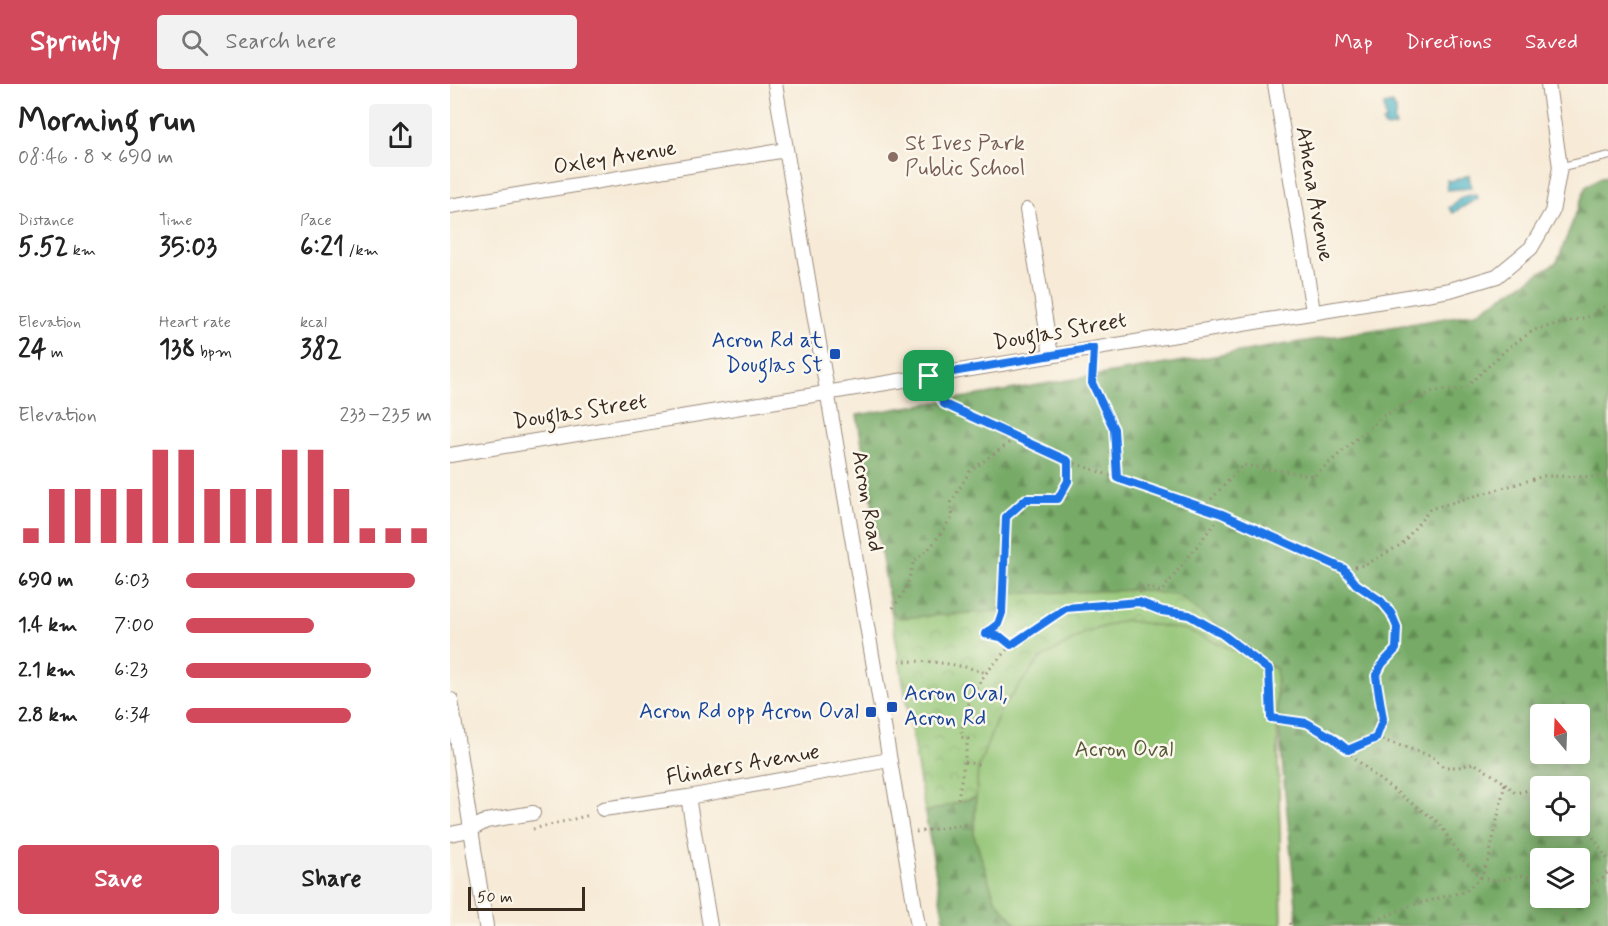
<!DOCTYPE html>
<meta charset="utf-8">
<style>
:root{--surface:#fff;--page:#f2f2f2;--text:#222;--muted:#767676;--accent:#d1495b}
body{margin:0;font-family:Mynerve,sans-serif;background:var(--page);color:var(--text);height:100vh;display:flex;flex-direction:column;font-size:22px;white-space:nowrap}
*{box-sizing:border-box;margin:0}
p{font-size:20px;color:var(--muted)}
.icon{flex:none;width:33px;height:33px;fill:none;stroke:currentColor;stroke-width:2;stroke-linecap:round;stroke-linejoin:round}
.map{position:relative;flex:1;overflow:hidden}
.drawer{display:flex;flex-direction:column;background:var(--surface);width:450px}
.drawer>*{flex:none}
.needle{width:39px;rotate:341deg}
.fabs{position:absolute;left:1080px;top:620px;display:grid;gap:12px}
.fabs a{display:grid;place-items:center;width:60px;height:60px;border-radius:6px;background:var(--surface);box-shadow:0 3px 15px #0003;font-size:30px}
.scale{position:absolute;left:18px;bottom:15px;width:117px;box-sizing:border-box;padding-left:6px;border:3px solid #3b2a1e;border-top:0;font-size:16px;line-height:21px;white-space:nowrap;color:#3b2a1e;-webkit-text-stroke:4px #fbf7ec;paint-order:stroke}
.pin{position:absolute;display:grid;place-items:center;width:51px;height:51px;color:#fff;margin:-26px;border-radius:12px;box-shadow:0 3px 9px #0006}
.round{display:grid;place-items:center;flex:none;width:63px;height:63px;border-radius:6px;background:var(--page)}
.overview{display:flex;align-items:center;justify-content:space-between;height:102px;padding:0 18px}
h1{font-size:33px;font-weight:700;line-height:45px}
.stats{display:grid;grid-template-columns:repeat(3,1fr);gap:9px;height:102px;padding:6px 18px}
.stats div{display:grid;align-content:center}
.stats b{font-size:26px;font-weight:700}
.stats small{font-size:16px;font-weight:400}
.stats p{font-size:16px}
.chart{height:168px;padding:12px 18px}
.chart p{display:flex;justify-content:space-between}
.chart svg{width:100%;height:108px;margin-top:6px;stroke:var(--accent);stroke-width:6}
.cta{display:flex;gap:12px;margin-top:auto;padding:12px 18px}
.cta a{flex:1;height:69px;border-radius:6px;background:var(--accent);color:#fff;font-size:24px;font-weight:700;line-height:69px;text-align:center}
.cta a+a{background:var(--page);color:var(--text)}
ul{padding:0 18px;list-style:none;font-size:20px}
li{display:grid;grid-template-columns:96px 72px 1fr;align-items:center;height:45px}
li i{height:15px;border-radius:8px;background:var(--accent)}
header{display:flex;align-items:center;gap:36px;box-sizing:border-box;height:84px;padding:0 30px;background:var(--accent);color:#fff}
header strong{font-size:28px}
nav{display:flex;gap:33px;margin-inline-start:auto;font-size:21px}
.search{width:420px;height:54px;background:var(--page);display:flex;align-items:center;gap:15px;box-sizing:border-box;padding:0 21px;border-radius:6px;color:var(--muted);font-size:22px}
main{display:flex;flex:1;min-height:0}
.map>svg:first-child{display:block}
.forest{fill:url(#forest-firs);stroke:#586a42;stroke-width:1.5;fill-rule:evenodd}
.park{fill:url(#park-crowns);stroke:#67784a;stroke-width:1.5}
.pitch{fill:#93c575;stroke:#67784a;stroke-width:1.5}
.water{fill:#48b2c6;stroke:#426e72;stroke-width:1.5}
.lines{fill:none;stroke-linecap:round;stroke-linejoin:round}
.service-casing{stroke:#998a7b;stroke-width:9}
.minor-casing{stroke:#998a7b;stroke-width:16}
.path{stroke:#998a7b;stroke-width:3;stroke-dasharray:1.5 4.5;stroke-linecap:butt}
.service{stroke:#fff;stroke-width:7}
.minor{stroke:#fff;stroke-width:14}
.route-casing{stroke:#fff;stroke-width:12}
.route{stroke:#1a73e8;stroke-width:8}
.education-dot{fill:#8d6e63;stroke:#fbf7ec;stroke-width:2}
.transit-dot{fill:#1a4fb4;stroke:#fbf7ec;stroke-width:2}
.labels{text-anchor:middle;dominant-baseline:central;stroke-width:5;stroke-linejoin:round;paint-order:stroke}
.education-label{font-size:22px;fill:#785e54;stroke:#fbf7ec;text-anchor:start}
.street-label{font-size:22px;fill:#3b2a1e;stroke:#fbf7ec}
.transit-label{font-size:22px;fill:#164399;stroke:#fbf7ec;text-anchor:end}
.park-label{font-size:22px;fill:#555838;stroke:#fbf7ec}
</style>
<header>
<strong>Sprintly</strong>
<div class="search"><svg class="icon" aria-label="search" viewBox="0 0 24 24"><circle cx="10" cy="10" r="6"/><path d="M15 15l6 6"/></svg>Search here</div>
<nav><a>Map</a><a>Directions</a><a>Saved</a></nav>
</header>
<main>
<section class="drawer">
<div class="overview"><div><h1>Morning run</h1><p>08:46 · 8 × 690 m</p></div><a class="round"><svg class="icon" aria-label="share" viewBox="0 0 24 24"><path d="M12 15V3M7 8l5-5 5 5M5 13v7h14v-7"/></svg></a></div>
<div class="stats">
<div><p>Distance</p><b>5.52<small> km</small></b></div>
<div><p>Time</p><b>35:03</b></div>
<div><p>Pace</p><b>6:21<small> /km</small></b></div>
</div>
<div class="stats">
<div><p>Elevation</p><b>24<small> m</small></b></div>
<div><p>Heart rate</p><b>138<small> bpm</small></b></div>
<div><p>kcal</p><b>382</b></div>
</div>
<div class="chart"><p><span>Elevation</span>233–235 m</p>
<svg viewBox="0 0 160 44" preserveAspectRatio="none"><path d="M5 44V38M15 44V22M25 44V22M35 44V22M45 44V22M55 44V6M65 44V6M75 44V22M85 44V22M95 44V22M105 44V6M115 44V6M125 44V22M135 44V38M145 44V38M155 44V38"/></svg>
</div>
<ul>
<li><b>690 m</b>6:03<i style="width:93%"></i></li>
<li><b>1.4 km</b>7:00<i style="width:52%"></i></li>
<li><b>2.1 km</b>6:23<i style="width:75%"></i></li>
<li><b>2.8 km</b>6:34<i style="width:67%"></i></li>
</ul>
<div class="cta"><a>Save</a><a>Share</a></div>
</section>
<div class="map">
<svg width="1158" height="842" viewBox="0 0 1158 842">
<defs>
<pattern id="forest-firs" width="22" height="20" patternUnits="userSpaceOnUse" patternTransform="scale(1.5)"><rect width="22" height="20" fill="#76aa66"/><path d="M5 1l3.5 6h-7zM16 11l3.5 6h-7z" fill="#628b53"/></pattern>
<pattern id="park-crowns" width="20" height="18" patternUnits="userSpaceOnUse" patternTransform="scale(1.5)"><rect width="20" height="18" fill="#93c575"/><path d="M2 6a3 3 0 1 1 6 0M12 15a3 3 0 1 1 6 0" fill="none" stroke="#79a05f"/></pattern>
</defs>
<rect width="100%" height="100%" fill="#fbf7ec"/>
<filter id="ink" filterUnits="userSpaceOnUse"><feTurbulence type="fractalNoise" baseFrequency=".0167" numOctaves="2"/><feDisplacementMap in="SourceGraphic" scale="12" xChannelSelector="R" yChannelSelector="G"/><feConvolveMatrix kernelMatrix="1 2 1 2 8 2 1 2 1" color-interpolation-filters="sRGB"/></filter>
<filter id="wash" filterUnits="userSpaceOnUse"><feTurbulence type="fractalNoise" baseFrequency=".008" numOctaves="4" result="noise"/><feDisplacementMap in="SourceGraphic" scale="24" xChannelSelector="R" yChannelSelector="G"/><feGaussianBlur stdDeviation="1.35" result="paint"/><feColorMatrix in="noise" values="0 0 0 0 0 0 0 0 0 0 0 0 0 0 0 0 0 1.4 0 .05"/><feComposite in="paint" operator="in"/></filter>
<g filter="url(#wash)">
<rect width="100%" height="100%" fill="#f7ebd8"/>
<path class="forest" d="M1158,92V842H848L828,635L826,585L551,510L550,527L450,534L441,526L407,331L1026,229L1107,178L1136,103L1151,93ZM1090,630H1130V669H1090ZM1090,702H1130V741H1090ZM1090,774H1130V813H1090Z
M526,713L524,751L545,815L568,842H495L475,728Z"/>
<path class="park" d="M690,506L728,512L826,585L832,842H568L545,815L524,751L526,713L475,728L441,526L450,534L550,527V510Z"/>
<path class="pitch" d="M674,536L737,546L826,585L832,842H568L545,815L524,751L528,684L551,625L590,575L635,549Z"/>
<path class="water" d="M942,19L946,26V33L944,35L946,42L938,44L934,42L933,38L936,37L934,21Z
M1019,91L1021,104L997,106V96L1002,97Z
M1025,110L1028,114L1003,129L999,124L1012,113Z"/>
</g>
<g filter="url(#ink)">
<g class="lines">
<defs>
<path id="service" d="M1110,83L1158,72"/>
<path id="minor" d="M325,0L468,842
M825,0L863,227
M0,122L336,66
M577,126L601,271
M0,371L1000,206L1047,192L1081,164L1102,128L1110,83L1098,0
M1,616L36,842
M238,713L260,842
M153,725L238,713L439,676
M0,750L20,746L36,737L83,729"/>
</defs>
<use href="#service" class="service-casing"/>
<use href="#minor" class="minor-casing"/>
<path class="path" d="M643,278L642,299L664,345L667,394
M486,304L494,320L618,377L772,430L894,485L915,481L952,460L980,425L1094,392L1158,393
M753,424L793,381L864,392L933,332L983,307L1014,305L1058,264L1084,246L1141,232L1158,220
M894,485L906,500L931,517L941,529L947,543L946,565L932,580L926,593L933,635L926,654L898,666
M689,518C705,527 722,526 738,531C762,538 799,570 819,586L821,634L857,639L883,654L926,693L989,739L1014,777L1031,793L1043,797L1074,791L1090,798
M443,524L456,505L464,476C481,468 491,447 503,432L500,420L520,387L567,353
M535,551L548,540L552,529L556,433L576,415H608L618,397V378
M535,551L551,553L561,561
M449,577C478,577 508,579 536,589
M515,678L531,681
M1055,699L1065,709L1090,704
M508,715L518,655L511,653L514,631L524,607L536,589L561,561L616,524L689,518L690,506L693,502L711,508L772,430
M1130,733L1158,776
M83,745L140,731
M466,748L520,740
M1130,803L1152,795L1158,788
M1109,813L1119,842
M1113,821L1120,813
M840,839L842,842
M915,842L959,822L1016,807L1031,793L1039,774L1055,699L1024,679L1009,683H993L982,672L926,654"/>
<use href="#service" class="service"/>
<use href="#minor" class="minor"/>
</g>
</g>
<g class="lines" filter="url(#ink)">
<defs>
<path id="route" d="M644,264L642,299L664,345L667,394L772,430L894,485L906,500L931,517L941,529L947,543L946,565L932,580L926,592L933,635L926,654L898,666L883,654L857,639L821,634L819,586L772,550L739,531L712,527L689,518L616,524L561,561L551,553L535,550L548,540L552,529L556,433L576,415H608L618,397V377L494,320L479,292Z"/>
</defs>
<use href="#route" class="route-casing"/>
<use href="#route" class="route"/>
</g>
<circle class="education-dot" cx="443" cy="73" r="6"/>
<g class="transit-dot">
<rect x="379" y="264" width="12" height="12" rx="3"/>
<rect x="436" y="617" width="12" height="12" rx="3"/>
<rect x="415" y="622" width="12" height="12" rx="3"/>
</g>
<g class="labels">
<g class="education-label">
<text x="455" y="60">St Ives Park<tspan x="455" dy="25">Public School</tspan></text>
</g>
<g class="street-label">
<text transform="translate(165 74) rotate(-9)">Oxley Avenue</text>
<text transform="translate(864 110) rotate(80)">Athena Avenue</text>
<text transform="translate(610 248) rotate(-10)">Douglas Street</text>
<text transform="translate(130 328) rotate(-9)">Douglas Street</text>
<text transform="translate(417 417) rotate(80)">Acron Road</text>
<text transform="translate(293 681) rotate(-10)">Flinders Avenue</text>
</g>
<g class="transit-label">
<text x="373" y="257">Acron Rd at<tspan x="373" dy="25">Douglas St</tspan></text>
<text x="454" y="610" text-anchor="start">Acron Oval,<tspan x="454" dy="25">Acron Rd</tspan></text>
<text x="409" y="628">Acron Rd opp Acron Oval</text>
</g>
<g class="park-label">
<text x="674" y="666">Acron Oval</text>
</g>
</g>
</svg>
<div class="fabs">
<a><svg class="needle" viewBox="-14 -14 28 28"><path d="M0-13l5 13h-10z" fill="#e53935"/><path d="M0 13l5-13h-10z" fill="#767676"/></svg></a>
<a><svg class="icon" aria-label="locate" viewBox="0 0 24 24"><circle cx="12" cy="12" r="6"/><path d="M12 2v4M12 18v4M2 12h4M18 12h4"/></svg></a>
<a><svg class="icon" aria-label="layers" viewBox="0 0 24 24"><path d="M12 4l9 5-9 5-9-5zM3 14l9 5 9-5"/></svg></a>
</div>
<div class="scale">50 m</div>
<div class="pin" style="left:479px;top:292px;background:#1e9e55"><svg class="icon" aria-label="arrive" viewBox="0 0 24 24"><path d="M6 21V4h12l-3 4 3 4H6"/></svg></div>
</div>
</main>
